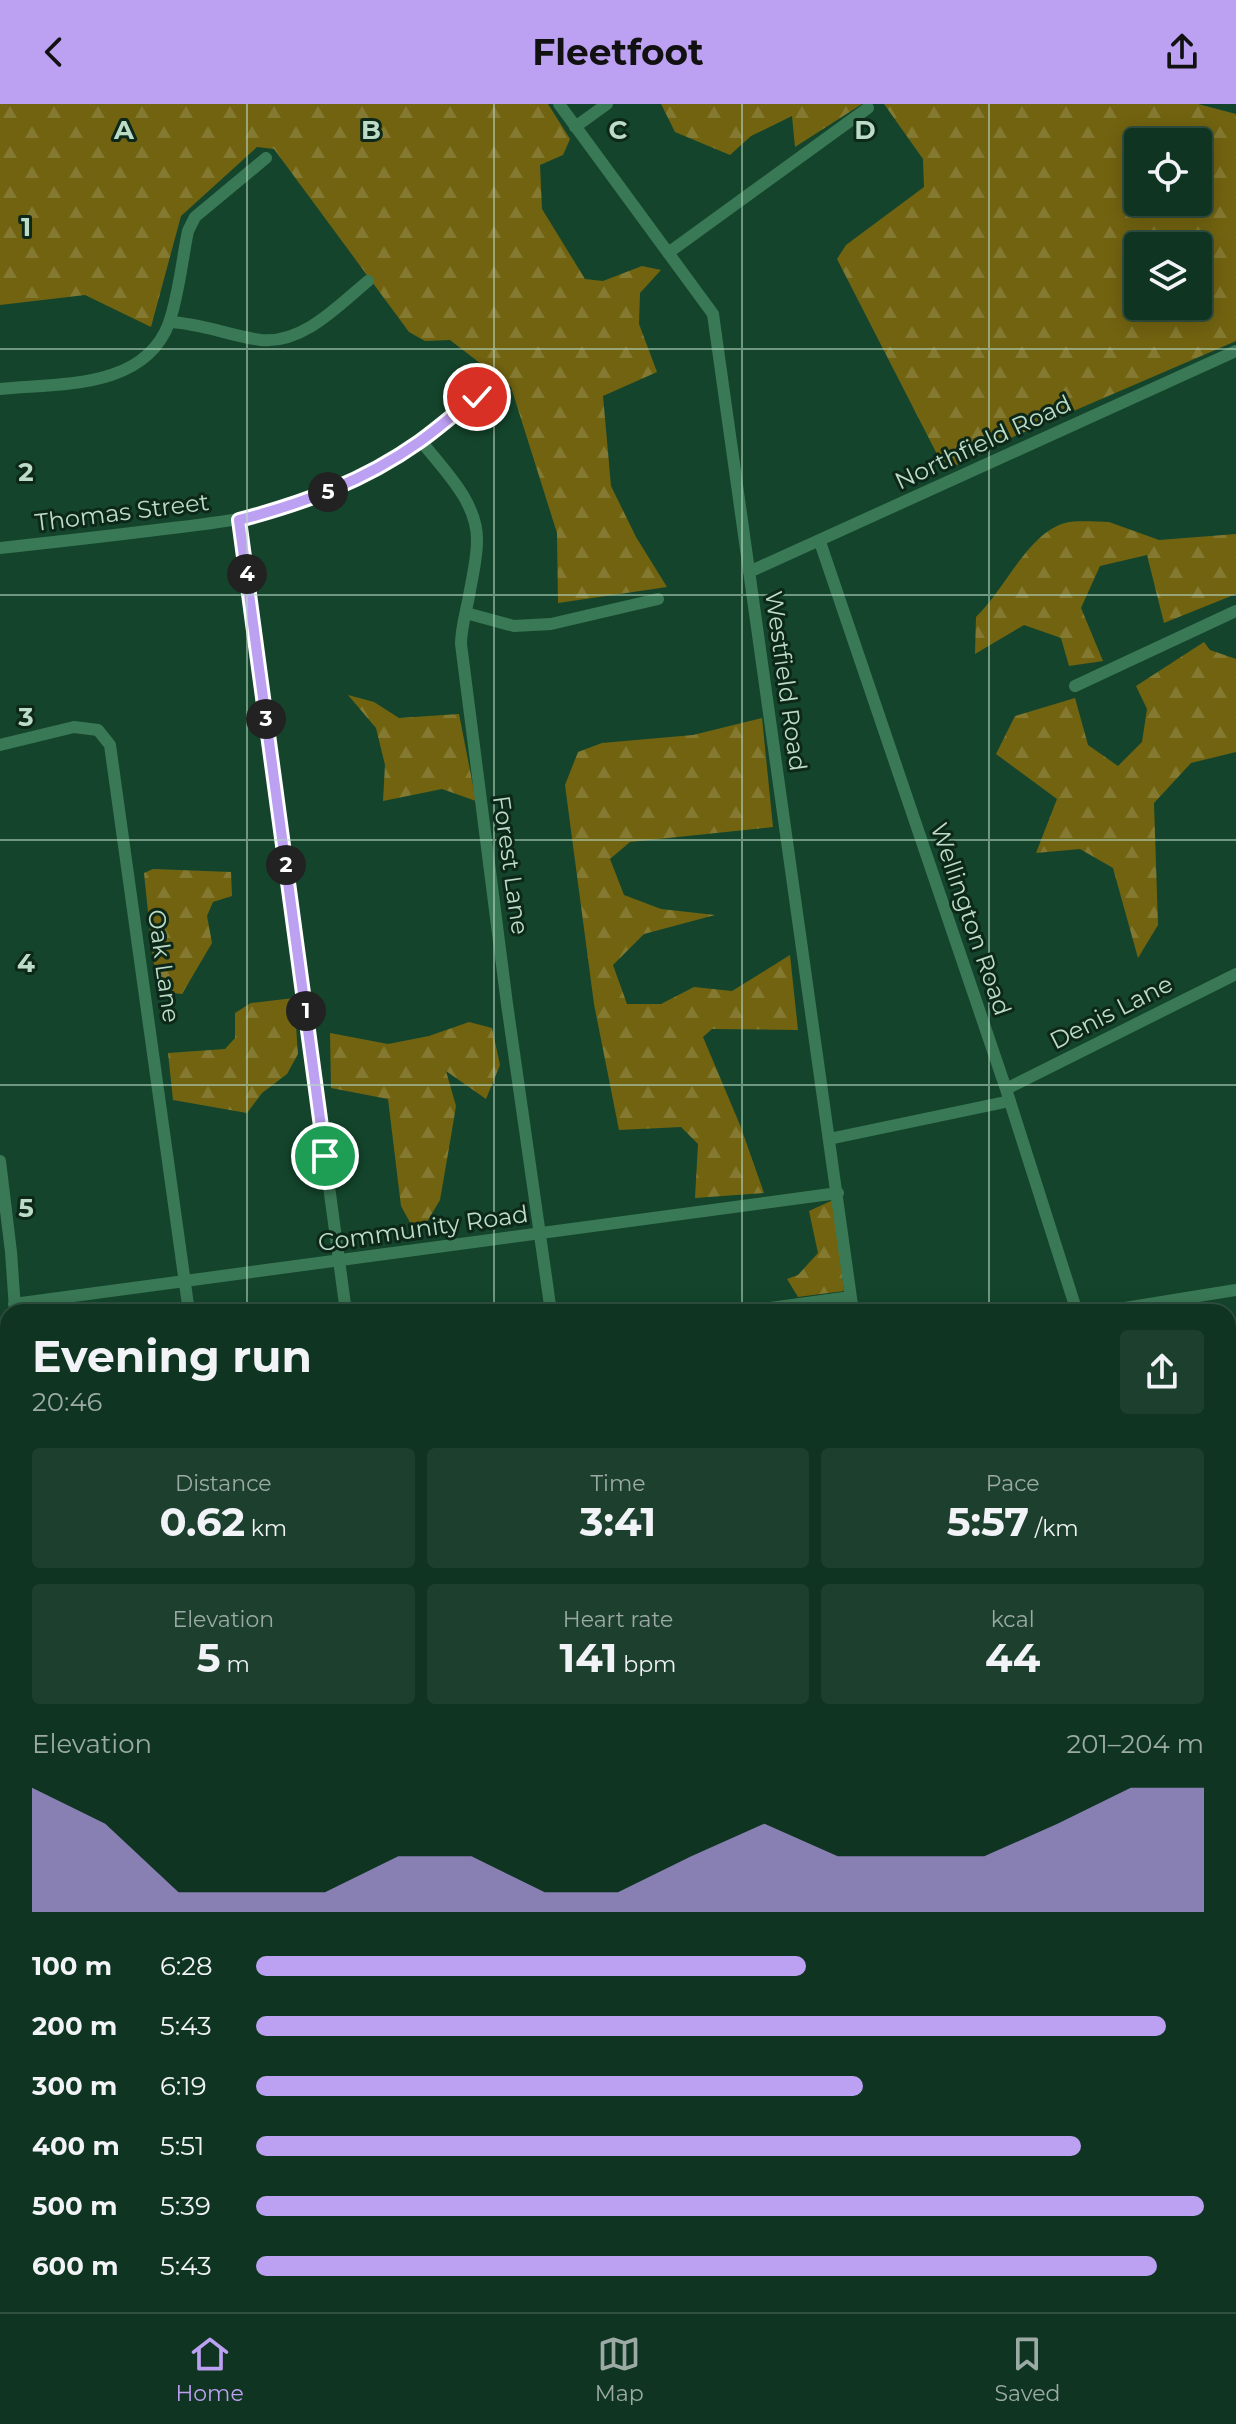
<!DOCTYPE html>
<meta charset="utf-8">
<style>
:root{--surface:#0f3421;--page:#1d3f2e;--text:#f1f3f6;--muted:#9baaa5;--line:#2f4f3f;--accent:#bca0f2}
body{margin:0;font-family:Montserrat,sans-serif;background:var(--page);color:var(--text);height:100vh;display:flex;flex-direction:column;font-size:30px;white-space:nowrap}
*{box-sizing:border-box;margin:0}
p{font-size:26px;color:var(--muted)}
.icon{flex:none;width:44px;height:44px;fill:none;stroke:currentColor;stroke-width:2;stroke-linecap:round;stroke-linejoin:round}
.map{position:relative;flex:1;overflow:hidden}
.sheet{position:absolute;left:0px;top:1200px;width:1236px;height:1008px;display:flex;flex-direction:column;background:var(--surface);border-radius:24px 24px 0 0;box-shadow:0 4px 20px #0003,0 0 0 2px var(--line)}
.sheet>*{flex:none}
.fabs{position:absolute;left:1124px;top:24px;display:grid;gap:16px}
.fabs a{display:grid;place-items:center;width:88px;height:88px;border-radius:8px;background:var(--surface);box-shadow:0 4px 20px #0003,0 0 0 2px var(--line);font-size:40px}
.pin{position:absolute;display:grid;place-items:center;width:68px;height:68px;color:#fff;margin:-34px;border:4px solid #fff;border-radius:50%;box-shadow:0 2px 8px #0007}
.km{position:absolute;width:40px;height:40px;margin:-20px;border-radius:50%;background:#222;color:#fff;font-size:22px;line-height:40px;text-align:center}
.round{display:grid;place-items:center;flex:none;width:84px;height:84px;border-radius:8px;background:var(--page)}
.head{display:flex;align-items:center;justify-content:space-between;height:136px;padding:0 32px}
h1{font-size:44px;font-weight:700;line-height:60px}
.stats{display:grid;grid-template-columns:repeat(3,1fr);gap:12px;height:136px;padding:8px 32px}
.stats div{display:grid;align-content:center;border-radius:8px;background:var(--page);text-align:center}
.stats b{font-size:40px;font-weight:700}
.stats small{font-size:22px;font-weight:400}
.stats p{font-size:22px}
.chart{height:224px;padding:16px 32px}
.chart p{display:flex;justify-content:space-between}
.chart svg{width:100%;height:144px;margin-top:8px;fill:var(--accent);opacity:.7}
ul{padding:0 32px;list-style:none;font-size:26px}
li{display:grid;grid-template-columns:128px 96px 1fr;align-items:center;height:60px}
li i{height:20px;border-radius:10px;background:var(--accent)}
header{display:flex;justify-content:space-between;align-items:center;height:104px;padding:0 32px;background:var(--accent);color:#111;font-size:36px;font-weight:700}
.tab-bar{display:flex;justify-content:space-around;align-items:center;height:112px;border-top:2px solid var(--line);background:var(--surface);font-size:22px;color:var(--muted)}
.tab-bar a{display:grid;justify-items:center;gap:4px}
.tab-bar .current{color:var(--accent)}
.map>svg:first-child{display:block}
.forest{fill:url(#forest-firs);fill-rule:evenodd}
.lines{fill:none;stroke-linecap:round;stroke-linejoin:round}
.minor{stroke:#3a7956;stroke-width:12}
.route-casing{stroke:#fff;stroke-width:16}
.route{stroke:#bca0f2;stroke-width:10}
.grid{fill:none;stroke:#bcdcc8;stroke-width:2;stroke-opacity:0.55}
.labels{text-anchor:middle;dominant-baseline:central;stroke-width:6;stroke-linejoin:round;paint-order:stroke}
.street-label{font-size:24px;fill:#bcdcc8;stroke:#0d2719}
.grid-label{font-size:26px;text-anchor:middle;font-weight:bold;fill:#bcdcc8;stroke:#0d2719;stroke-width:6;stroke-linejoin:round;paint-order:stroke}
</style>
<header><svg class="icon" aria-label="back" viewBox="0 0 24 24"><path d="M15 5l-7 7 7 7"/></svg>Fleetfoot<svg class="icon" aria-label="share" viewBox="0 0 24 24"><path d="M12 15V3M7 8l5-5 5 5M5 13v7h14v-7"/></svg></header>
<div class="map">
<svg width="1236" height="2208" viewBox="0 0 1236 2208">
<defs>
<pattern id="forest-firs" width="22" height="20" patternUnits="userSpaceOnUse" patternTransform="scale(2)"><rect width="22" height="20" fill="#726310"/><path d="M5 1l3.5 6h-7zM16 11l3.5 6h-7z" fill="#847931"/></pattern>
</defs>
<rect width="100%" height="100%" fill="#14452c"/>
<path class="forest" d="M0,0H548L570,35L563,51L540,61L542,105L585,175L603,177L642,162L661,166L640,189L639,220L657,268L603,292L611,382L636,433L667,483L558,499L557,429L511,283L450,236L425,237L409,228L274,45L257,43L181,112L151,223L85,191L0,201Z
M661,0H862L795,43L792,12L751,32L730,51L675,28Z
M884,0H1198L1236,10V237L1006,336L958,361L940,356L837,155L846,141L924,83L923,55ZM1138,38H1198V98H1138ZM1138,142H1198V202H1138Z
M1109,418L1159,436L1236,430V490L1164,519L1147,451L1100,462L1081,504L1103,557L1069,562L1061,534L1024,521L975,550L976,513C1004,487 1028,429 1065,419C1078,416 1095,418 1109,418Z
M1204,538L1210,546L1236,555V648L1191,659L1154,699L1158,821L1138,854L1113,764L1080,745L1036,749L1057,695L996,650L1015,612L1075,594L1088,641L1118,662L1142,638L1147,605L1136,582Z
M348,591L374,598L399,614L459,610L476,697L442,685L383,697L385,661L376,624Z
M762,614L773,723L630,738L610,755L624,791L661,805L715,811L644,830L613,861L627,900H661L694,883L732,887L790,851L798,926L712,925L703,933L740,1021L764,1089L695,1094L698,1040L681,1023L619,1026L594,900L565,681L578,648L602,639L693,631Z
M153,765L231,768L232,792L213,798L207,812L212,839L182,890L163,888L153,856L144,769Z
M294,894L298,950L287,970L262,989L247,1009L173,996L168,949L225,945L235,934V909L251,899Z
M469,918L492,924L500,961L486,995L446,967L456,1002L450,1038L440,1096L418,1133L401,1102L388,995L331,984L330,929L388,940L429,932Z
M833,1096L844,1187L798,1193L787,1175L798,1171L818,1149L809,1107Z
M1236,1244V1277L1228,1275V1245Z"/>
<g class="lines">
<path class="minor" d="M559,0L713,210L853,1208
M575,23L607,0
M668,149L868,4
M169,218C201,219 230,232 261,236C303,240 338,202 368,177
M0,285C59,279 144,286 169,219C179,190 182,156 188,127L195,113L266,54
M421,337C443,365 478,398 477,437C477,455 472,474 469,492C466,508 461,524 461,540L507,900L551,1208
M239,416L346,1208
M820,438L1006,985L1077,1208
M0,444C55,438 109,432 164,425C217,419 270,413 319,392C386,365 442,321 498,276
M749,468L1236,247
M466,509L514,522L551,520L658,495
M1075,582L1236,507
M0,641L74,623L98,626L110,641L189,1208
M1006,985L1236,870
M829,1035L1010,997
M0,1057L11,1148L15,1205
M14,1200L838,1089
M741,1208L851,1193
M1100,1208L1236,1186
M0,1434L8,1432
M1228,1455L1236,1454
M0,1622L8,1621
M1228,1775L1236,1773
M1228,1788L1236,1845
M46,2200L47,2208
M378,2200V2208
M775,2200L777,2208
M991,2200L992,2208
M219,2208V2200
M529,2208V2200"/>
</g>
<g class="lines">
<defs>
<path id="route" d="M325,1052L239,416C304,399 364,377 419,338C439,324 457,307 477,293"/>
</defs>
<use href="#route" class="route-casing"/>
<use href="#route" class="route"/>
</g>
<path class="grid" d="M247,0V1208M494,0V1208M742,0V1208M989,0V1208M0,245H1236M0,491H1236M0,736H1236M0,981H1236M0,1227H8M1228,1227H1236M0,1472H8M1228,1472H1236M0,1717H8M1228,1717H1236M0,1963H8M1228,1963H1236M247,2200V2208M494,2200V2208M742,2200V2208M989,2200V2208"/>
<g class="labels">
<g class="street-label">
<text transform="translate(983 338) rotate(-25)">Northfield Road</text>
<text transform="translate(122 408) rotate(-7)">Thomas Street</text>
<text transform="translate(786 577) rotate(82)">Westfield Road</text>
<text transform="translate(511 761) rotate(82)">Forest Lane</text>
<text transform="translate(971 815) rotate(71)">Wellington Road</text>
<text transform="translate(164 862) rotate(82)">Oak Lane</text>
<text transform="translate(1111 908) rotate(-27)">Denis Lane</text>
<text transform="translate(423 1124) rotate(-8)">Community Road</text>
</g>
</g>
<g class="grid-label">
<text x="124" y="35">A</text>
<text x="371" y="35">B</text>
<text x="618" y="35">C</text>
<text x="865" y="35">D</text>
<text x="26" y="132">1</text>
<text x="26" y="377">2</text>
<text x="26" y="622">3</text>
<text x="26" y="868">4</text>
<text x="26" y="1113">5</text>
</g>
</svg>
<div class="fabs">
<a><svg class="icon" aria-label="locate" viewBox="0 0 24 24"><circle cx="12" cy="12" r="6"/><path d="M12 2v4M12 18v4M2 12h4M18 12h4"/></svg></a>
<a><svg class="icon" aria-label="layers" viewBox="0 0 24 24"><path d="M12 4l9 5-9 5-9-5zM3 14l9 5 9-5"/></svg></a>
</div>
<div class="pin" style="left:325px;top:1052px;background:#1e9e55"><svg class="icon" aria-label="arrive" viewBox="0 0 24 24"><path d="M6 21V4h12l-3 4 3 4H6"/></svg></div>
<div class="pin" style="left:477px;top:293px;background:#d93025"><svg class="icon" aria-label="check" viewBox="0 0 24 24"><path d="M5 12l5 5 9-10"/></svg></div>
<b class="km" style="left:306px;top:907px">1</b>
<b class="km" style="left:286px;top:761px">2</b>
<b class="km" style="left:266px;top:615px">3</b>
<b class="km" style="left:247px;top:470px">4</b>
<b class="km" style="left:328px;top:388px">5</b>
<section class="sheet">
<div class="head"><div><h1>Evening run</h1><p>20:46</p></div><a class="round"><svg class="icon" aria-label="share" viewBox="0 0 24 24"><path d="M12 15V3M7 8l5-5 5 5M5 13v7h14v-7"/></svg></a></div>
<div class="stats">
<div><p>Distance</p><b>0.62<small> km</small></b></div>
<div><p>Time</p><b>3:41</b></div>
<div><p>Pace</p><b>5:57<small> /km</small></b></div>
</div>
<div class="stats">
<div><p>Elevation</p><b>5<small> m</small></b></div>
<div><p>Heart rate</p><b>141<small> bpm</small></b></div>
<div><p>kcal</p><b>44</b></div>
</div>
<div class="chart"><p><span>Elevation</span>201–204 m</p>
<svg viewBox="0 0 160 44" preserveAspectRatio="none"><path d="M0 44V6L10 17L20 38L30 38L40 38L50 27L60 27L70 38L80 38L90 27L100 17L110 27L120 27L130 27L140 17L150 6L160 6V44z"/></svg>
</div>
<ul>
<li><b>100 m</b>6:28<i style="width:58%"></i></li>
<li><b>200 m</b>5:43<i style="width:96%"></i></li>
<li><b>300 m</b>6:19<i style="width:64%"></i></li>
<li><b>400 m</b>5:51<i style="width:87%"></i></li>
<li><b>500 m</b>5:39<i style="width:100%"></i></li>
<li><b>600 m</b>5:43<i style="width:95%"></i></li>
</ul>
</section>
</div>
<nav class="tab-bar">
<a class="current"><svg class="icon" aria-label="home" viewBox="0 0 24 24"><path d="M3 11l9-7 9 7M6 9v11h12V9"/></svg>Home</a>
<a><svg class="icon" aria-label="map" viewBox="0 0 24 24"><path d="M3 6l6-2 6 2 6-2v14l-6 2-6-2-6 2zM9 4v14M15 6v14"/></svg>Map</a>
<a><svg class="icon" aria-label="saved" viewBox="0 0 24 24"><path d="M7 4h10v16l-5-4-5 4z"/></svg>Saved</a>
</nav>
